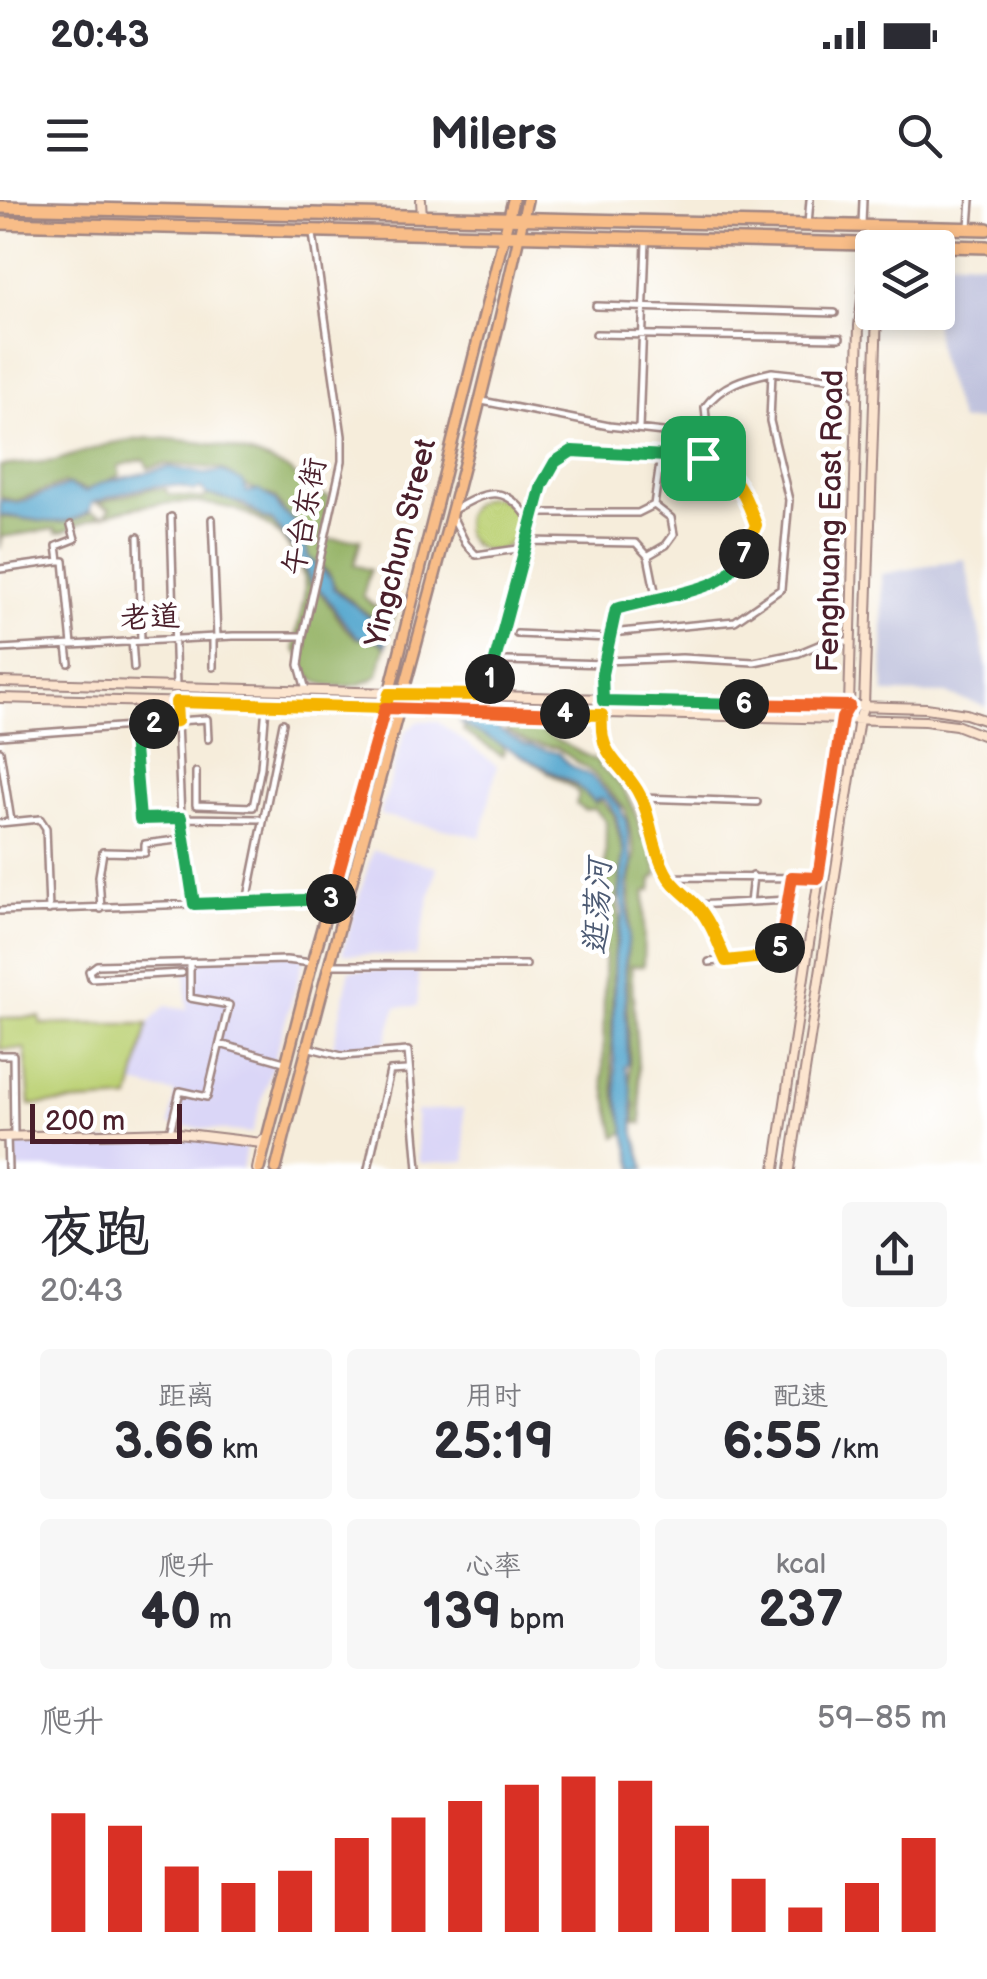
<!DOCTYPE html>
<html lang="zh">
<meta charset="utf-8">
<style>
:root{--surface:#fff;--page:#f7f7f7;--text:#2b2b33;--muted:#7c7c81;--accent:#d93025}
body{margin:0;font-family:"Balsamiq Sans","LXGW WenKai TC",sans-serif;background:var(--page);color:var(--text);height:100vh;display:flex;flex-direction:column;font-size:38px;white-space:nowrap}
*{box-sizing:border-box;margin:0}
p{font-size:32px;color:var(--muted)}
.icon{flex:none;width:55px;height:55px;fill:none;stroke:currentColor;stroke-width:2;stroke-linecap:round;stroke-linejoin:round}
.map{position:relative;height:969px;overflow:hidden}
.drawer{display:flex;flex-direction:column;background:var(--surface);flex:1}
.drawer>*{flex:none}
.tools{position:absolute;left:855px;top:30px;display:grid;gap:20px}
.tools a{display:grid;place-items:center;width:100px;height:100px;border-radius:10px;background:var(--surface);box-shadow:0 5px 15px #0003;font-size:50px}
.scale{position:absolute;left:30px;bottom:25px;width:152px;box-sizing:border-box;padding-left:10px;border:5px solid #4a1f2b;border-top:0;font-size:28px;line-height:35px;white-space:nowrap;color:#4a1f2b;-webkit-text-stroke:8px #fff;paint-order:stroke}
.pin{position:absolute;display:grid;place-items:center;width:85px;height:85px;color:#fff;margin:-42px;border-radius:20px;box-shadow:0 5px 15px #0006}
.km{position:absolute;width:50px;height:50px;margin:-25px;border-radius:50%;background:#222;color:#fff;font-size:28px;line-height:50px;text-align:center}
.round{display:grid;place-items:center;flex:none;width:105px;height:105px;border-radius:10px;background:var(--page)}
.overview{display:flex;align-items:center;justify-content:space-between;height:170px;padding:0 40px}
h1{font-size:55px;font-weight:700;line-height:75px}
.stats{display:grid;grid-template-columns:repeat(3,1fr);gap:15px;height:170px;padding:10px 40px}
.stats div{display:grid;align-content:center;border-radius:10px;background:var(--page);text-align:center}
.stats b{font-size:50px;font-weight:700}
.stats small{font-size:28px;font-weight:400}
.stats p{font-size:28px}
.chart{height:280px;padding:20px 40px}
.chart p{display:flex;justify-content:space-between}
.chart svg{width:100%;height:180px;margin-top:10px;stroke:var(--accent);stroke-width:6}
.status{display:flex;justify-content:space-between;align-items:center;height:70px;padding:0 50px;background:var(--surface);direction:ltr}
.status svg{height:28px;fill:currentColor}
header{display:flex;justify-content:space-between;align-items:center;height:130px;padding:0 40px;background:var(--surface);font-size:45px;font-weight:700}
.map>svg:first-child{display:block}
.built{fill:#dad6f7}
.industrial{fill:#c0c2dd}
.green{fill:#bcd175;stroke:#837850;stroke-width:2.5}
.forest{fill:#95b366;stroke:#706948;stroke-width:2.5}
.water{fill:#51a5cd;stroke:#4e627c;stroke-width:2.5}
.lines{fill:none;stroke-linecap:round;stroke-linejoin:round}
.street-casing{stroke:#a08683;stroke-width:10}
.secondary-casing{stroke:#a08683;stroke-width:12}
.primary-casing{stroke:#a08683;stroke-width:14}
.highway-casing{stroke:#a08683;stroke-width:16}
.street{stroke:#fff;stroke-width:5}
.secondary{stroke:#fce5cf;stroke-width:8}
.primary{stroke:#f8bd88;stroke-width:9}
.highway{stroke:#f8bd88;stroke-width:11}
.split-1-casing{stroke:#fff;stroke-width:20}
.split-2-casing{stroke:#fff;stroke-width:20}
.split-3-casing{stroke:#fff;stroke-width:20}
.split-4-casing{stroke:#fff;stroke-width:20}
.split-5-casing{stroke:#fff;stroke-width:20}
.split-6-casing{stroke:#fff;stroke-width:20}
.split-7-casing{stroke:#fff;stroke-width:20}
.split-8-casing{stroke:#fff;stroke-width:20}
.split-1{stroke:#22a559;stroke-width:12}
.split-2{stroke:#f5b400;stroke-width:12}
.split-3{stroke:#22a559;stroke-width:12}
.split-4{stroke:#f0652b;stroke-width:12}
.split-5{stroke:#f5b400;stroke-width:12}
.split-6{stroke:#f0652b;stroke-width:12}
.split-7{stroke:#22a559;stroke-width:12}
.split-8{stroke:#f5b400;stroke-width:12}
.labels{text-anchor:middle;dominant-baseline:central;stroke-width:9;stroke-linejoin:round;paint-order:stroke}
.street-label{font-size:30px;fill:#4a1f2b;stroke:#fff}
.water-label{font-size:32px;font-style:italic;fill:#4d5b74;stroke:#fff}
</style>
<div class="status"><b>20:43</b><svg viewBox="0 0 49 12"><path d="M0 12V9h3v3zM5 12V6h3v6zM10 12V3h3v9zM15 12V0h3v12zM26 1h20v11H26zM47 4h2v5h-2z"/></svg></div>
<header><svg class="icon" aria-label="menu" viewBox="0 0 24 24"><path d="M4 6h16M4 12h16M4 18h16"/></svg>Milers<svg class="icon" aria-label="search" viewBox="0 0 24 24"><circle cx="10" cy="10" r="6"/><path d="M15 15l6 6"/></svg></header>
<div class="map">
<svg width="987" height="969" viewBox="0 0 987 969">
<rect width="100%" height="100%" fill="#fff"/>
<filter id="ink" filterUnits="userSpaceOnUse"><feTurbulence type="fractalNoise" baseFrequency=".01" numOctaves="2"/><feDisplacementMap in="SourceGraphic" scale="20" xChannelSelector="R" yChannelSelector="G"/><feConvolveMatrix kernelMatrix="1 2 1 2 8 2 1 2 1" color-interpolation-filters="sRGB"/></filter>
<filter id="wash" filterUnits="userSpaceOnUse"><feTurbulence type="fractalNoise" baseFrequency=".0048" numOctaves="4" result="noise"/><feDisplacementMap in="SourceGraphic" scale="40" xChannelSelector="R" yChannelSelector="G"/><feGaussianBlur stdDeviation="2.25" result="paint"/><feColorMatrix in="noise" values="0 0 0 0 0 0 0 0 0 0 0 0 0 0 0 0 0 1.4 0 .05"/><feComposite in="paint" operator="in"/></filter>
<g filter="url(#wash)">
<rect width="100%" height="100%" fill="#f6eddb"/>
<path class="built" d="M419,521H437L497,566L481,637L380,615L405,532Z
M373,650L437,667L416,756L342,754Z
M306,752L252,933L169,925L175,893L133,884L148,824L165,806L187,809L185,758Z
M350,770L418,771V806L396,807L386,841L362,851L333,846Z
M463,908L466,961L419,963L416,911Z
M200,938L246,947L242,969H16L15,945Z"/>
<path class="industrial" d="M938,60L987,62V220L960,221L939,158L933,113L938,112Z
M965,359L987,469V507L946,494L884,493L882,374Z"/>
<path class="green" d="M464 324a27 27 0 1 1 54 0a27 27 0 1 1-54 0Z
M40,817L41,824H148L130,899L30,905L25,849H0V818Z"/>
<path class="forest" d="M148,238C197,240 241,246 285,268C301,277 311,294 329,297L321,340L361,339L354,365L370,370L363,396L372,405L395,413L391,424L369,415L336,388L329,373L309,357L301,326L287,315L275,297L248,287L222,269L167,264L148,268L144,259L118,266L120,275L86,290L64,283L16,301L0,297V266L54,261L112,243Z
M150,289H166L168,294L203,299L207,295L230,300L274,324L297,353L310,384L321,393L345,428L357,438L378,441L385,447L378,475C359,492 301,493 303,458L295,450C294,429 308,398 304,381C278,276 134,295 63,332L56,333L55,329L1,337L0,349V317C30,317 64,332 91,312L105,316L110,308L97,303Z
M505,523L537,524L543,533L599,562V567C624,581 638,612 642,639L648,637L658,674L652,679L651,690L645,692L643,766H631L642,923H635V903L631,900L626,769L631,708L630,682L635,655L626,610L593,573L557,548L529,543L506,531L512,528Z
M464,527L505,541L521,555L580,589L596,604L599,599L613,613L623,652L617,702L620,721L613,754L611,861L615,895L626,932L616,937L603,879L606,622L595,609L584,610L576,604L579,594L574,589L504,544L501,545L504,551L502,556L463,531Z"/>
<path class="water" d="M170,267L205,274L222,271L243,282L247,292L258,290L275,300L282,312L299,325L308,357L331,378L334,389L369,417L390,425L386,446L379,440L358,437L347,426L325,395L311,383L297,351L272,320L264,318L244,304L206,294L201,289L193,291C166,277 121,293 92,303L90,310C65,332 29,317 0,315V300L18,303L68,285L85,292L101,283Z
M458,522L494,524L502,532L526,545L558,553L568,564L591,576L620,607L626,621L632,665L627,685L629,736L624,770L628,864L625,867C632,884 633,902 633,921C634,936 641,954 645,969H634L617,895L613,843L615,754L623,714L620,695L624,651L616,614L606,600L599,598L595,602L575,584Z"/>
</g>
<g filter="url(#ink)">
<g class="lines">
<defs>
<path id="street" d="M808,24L810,0
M862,24L863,0
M969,26L971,0
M596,106L835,113
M596,134L840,138
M772,172L828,178L856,197
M482,201L609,226L708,237L703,259L572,251L555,262L542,285L485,495
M639,229L646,42
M534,313H638L654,305L661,256
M171,317L176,486
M212,319L217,437
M138,337L141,441
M528,341L636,343L648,356L656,396L616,409C608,442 590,524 607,554C616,570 633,580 640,596C652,623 655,651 667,677L818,678
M525,348L476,355L466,344L450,312C485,292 504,281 530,320
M649,355L666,345L674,334L671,318L654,305
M59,361H64L72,445
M0,369L59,361L57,346L75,339L71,325
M656,396C715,386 732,383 756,325L748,301L726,266L703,259
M610,433L735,421L781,389L789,300L770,221L772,172C745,178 722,184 705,207L708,237
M517,434L609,438
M213,437V467
M132,441L134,468
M67,446L69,463
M0,449L233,436H302
M507,461L604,464
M605,461L682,458L754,462L799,453L828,441H850
M306,490L299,465L303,436L342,261V236L313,34
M176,502L177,521L207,519L208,539
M0,536L132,526L140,619L181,618L177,521L132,526
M0,551L11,621
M196,572V605L253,607L261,567L266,505
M641,598L757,602
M0,623L40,619L46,628L49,710
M184,639L181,618L259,619
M669,679L696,705
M247,702L283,523
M750,703L753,676
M101,709L99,676L103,652L145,653V644L184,639L194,704
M0,711L330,699
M725,761L713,727L696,705L789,700
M709,762L773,756L780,751L792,677
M330,765H526
M182,773L91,778L89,771L97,765L286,760L312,763
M220,844L284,862
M306,847L342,856L408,851L418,969
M0,855H13L14,936
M170,932L180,891L207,897L229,805L190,798V765
M7,937L8,969
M368,969L390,871L407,870"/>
<path id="secondary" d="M421,0L422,17
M0,482L926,508L966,514L987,521
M0,498L925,521L956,525L987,537
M0,937L170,932L262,943
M257,969L263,940
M775,969L843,518L849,506L859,126L870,27
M790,969L859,519L864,506L877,112"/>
<path id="primary" d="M259,969L312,763L389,494L513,0
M276,969C357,646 456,326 527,0"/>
<path id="highway" d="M0,7L987,29
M0,23L987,47"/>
</defs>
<use href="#street" class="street-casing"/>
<use href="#secondary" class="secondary-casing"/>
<use href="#primary" class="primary-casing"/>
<use href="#highway" class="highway-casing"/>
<use href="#street" class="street"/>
<use href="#secondary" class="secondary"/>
<use href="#primary" class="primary"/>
<use href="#highway" class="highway"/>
</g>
</g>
<g class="lines" filter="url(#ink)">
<defs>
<path id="split-1" d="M490,479L542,285L555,262L572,251L703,258"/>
<path id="split-2" d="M154,524L177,521L176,502L385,508L389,494L485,495L490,479"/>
<path id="split-3" d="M154,524L132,526L140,619L181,618L194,704L331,699"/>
<path id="split-4" d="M331,699L385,508L565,514"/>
<path id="split-5" d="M565,514L602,515C599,557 618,559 637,590C652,615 651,646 665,671C672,686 686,694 697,706C711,722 717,741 726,761L772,756L780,748"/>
<path id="split-6" d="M744,504L849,506L842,518L818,678L792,677L780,748"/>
<path id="split-7" d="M744,504L603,501L602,474L616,409C642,401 705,391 723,378C731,372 738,361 744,354"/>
<path id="split-8" d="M703,258C735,269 745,294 756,325L744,354"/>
</defs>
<use href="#split-1" class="split-1-casing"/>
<use href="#split-2" class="split-2-casing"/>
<use href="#split-3" class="split-3-casing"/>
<use href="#split-4" class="split-4-casing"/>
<use href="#split-5" class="split-5-casing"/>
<use href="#split-6" class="split-6-casing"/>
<use href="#split-7" class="split-7-casing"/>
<use href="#split-8" class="split-8-casing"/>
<use href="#split-1" class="split-1"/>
<use href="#split-2" class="split-2"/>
<use href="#split-3" class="split-3"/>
<use href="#split-4" class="split-4"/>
<use href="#split-5" class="split-5"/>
<use href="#split-6" class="split-6"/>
<use href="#split-7" class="split-7"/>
<use href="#split-8" class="split-8"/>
</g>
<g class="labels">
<g class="street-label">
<text transform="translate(305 317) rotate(-79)">午台东街</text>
<text transform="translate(831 321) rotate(-89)">Fenghuang East Road</text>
<text transform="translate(401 343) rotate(-76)">Yingchun Street</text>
<text transform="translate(150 418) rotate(-3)">老道</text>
</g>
<g class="water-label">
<text transform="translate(598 707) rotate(-87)">逛荡河</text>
</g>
</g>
</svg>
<div class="tools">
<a><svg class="icon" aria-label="layers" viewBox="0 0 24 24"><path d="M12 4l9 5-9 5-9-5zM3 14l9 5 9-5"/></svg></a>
</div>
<div class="scale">200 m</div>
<div class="pin" style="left:703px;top:258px;background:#1e9e55"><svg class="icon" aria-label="arrive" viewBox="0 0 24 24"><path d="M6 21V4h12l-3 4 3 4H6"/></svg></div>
<b class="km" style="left:490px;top:479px">1</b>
<b class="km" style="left:154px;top:524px">2</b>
<b class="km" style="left:331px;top:699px">3</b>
<b class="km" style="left:565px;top:514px">4</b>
<b class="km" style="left:780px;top:748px">5</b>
<b class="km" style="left:744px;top:504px">6</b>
<b class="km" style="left:744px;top:354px">7</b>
</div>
<section class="drawer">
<div class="overview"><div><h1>夜跑</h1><p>20:43</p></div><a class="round"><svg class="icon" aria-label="share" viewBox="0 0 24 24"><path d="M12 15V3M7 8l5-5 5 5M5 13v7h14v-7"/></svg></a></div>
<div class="stats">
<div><p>距离</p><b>3.66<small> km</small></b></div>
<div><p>用时</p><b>25:19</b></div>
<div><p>配速</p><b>6:55<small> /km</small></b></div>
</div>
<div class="stats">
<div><p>爬升</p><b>40<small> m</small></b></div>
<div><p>心率</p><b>139<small> bpm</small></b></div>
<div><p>kcal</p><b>237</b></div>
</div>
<div class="chart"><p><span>爬升</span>59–85 m</p>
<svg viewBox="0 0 160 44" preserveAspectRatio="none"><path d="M5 44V15M15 44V18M25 44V28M35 44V32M45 44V29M55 44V21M65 44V16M75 44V12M85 44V8M95 44V6M105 44V7M115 44V18M125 44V31M135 44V38M145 44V32M155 44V21"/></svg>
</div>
</section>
